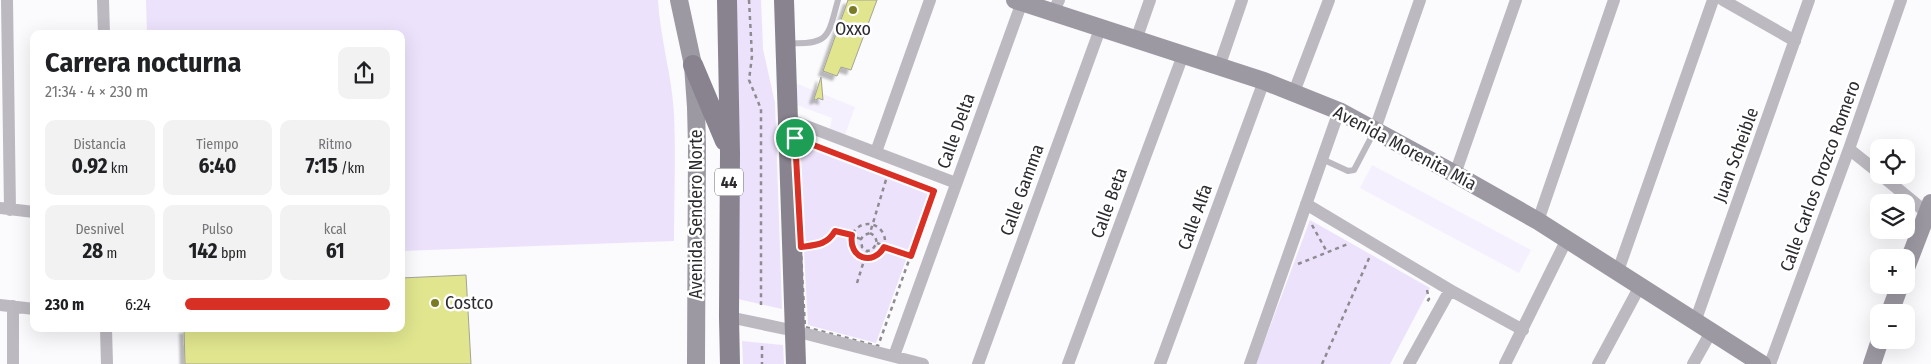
<!DOCTYPE html>
<html lang="es">
<meta charset="utf-8">
<style>
:root{--surface:#fff;--page:#f2f2f2;--text:#202124;--muted:#757577;--accent:#d93025}
body{margin:0;font-family:"Fira Sans Condensed",sans-serif;background:var(--page);color:var(--text);height:100vh;display:flex;flex-direction:column;font-size:19px;white-space:nowrap}
*{box-sizing:border-box;margin:0}
p{font-size:16px;color:var(--muted)}
.icon{flex:none;width:28px;height:28px;fill:none;stroke:currentColor;stroke-width:2;stroke-linecap:round;stroke-linejoin:round}
.map{position:relative;flex:1;overflow:hidden}
.side{position:absolute;left:30px;top:30px;width:375px;height:302px;display:flex;flex-direction:column;background:var(--surface);border-radius:10px;box-shadow:0 5px 20px #0002}
.side>*{flex:none}
.tools{position:absolute;left:1870px;top:139px;display:grid;gap:10px}
.tools a{display:grid;place-items:center;width:45px;height:45px;border-radius:10px;background:var(--surface);box-shadow:0 5px 20px #0002;font-size:25px}
.pin{position:absolute;display:grid;place-items:center;width:42px;height:42px;color:#fff;margin:-21px;border:2px solid #fff;border-radius:50%;box-shadow:0 1px 5px #0007}
.round{display:grid;place-items:center;flex:none;width:52px;height:52px;border-radius:10px;background:var(--page)}
.headline{display:flex;align-items:center;justify-content:space-between;height:85px;padding:0 15px}
h1{font-size:28px;font-weight:700;line-height:38px}
.figures{display:grid;grid-template-columns:repeat(3,1fr);gap:8px;height:85px;padding:5px 15px}
.figures div{display:grid;align-content:center;border-radius:10px;background:var(--page);text-align:center}
.figures b{font-size:21px;font-weight:700}
.figures small{font-size:14px;font-weight:400}
.figures p{font-size:14px}
ul{padding:0 15px;list-style:none;font-size:16px}
li{display:grid;grid-template-columns:80px 60px 1fr;align-items:center;height:38px}
li i{height:12px;border-radius:6px;background:var(--accent)}
.map>svg:first-child{display:block}
.built{fill:#f5f0fe}
.green{fill:#ede2fc}
.building{fill:#e0e58e;stroke:#a3a495;filter:url(#shadow)}
.lines{fill:none;stroke-linecap:round;stroke-linejoin:round}
.path{stroke:#8e8c90;stroke-width:2.5;stroke-dasharray:4 4;stroke-linecap:butt}
.lane{stroke:#bcb9c0;stroke-width:6}
.street{stroke:#bcb9c0;stroke-width:12}
.secondary{stroke:#9d99a3;stroke-width:18}
.primary{stroke:#88838f;stroke-width:20}
.route-casing{stroke:#fff;stroke-width:10}
.route{stroke:#d93025;stroke-width:6}
.poi-dot{fill:#797c25;stroke:#fff;stroke-width:2}
.labels{text-anchor:middle;dominant-baseline:central;stroke-width:5;stroke-linejoin:round;paint-order:stroke}
.shield{fill:#fff;stroke:#6c6a6e;stroke-width:1}
.shield-label{font-size:16px;font-weight:bold;fill:#2d2a30}
.poi-label{font-size:18px;fill:#2d2a30;stroke:#fff}
.street-label{font-size:18px;fill:#2d2a30;stroke:#fff}
</style>
<div class="map">
<svg width="1931" height="364" viewBox="0 0 1931 364">
<defs>
<filter id="shadow"><feDropShadow dx="-4.5" dy="4.5" stdDeviation="1" flood-color="#0004"/></filter>
</defs>
<rect width="100%" height="100%" fill="#fbfafd"/>
<path class="built" d="M793,82L855,107L845,135L830,129L832,118L794,104Z
M1372,165L1531,250L1519,273L1360,188Z"/>
<path class="green" d="M146,0H658C660,38 672,75 674,114C676,156 674,199 674,241L401,251V34H147Z
M732,0H761L763,49L775,103L782,309L738,299Z
M798,142L930,193L876,343L808,325Z
M1310,220L1430,288L1390,364H1256Z
M742,341L783,345L784,364H743Z"/>
<path class="building" d="M848,0H877L851,70L841,67L837,76L823,71Z
M821,77L823,100L818,98L816,100L814,99Z
M466,275L471,364H185L184,329H401V278Z"/>
<g class="lines">
<path class="path" d="M749,0L752,56L749,80L761,109V305
M795,138L934,191L878,346L805,327Z
M851 241a17 17 0 1 1 34 0a17 17 0 1 1-34 0Z
M1312,225L1327,252
M870,233L875,236L877,243L872,250L867,251L862,247L861,239L864,235L870,233L888,173
M877,243L911,256
M807,246C820,245 829,242 835,231L861,239
M1298,264L1348,244
M857,283L867,251
M1427,290L1429,299L1427,302
M762,346V364
M1322,364L1370,256"/>
<path class="lane" d="M789,43C830,45 828,36 838,0
M1322,159L1348,171L1354,170L1374,132"/>
<path class="street" d="M7,0L10,210
M103,0L104,34
M1723,0L1795,41
M1053,12L1059,0
M1136,40L1150,0
M1219,67L1242,0
M1294,92L1329,0
M788,119L956,183
M1375,129L1420,0
M1849,149L1879,173
M876,152L930,0
M1455,174L1516,0
M1881,175L1927,213
M1306,204L1450,290L1523,330
M0,208L34,212
M1538,221L1614,0
M1618,271L1713,0
M0,305L34,309
M729,317L795,331L923,364
M1695,322L1809,0
M106,329L107,364
M894,356L1022,2
M13,364V306
M978,364L1100,29
M1068,364L1183,55
M1160,364L1264,81
M1250,364L1339,111
M1409,364L1450,290
M1505,364L1567,239
M1598,364L1640,286
M1693,364L1711,332
M1770,364L1849,149L1901,0"/>
<path class="secondary" d="M679,0L693,65L696,107L697,146L696,364
M1015,0L1264,81L1339,111L1455,174L1538,221L1762,364
M1906,268L1931,203
M1890,312L1900,285
M1872,364L1880,340"/>
<path class="primary" d="M727,0L730,153L729,317L730,364
M784,0L796,364
M693,65L725,141"/>
</g>
<g class="lines">
<defs>
<path id="route" d="M795,138L934,191L911,256L884,247C873,267 848,258 852,235L835,231C827,245 816,245 801,247Z"/>
</defs>
<use href="#route" class="route-casing"/>
<use href="#route" class="route"/>
</g>
<g class="poi-dot">
<circle cx="853" cy="10" r="5"/>
<circle cx="435" cy="303" r="5"/>
</g>
<g class="labels">
<rect class="shield" x="715" y="168.5" width="28" height="27" rx="4"/>
<g class="shield-label">
<text x="729" y="182">44</text>
</g>
<g class="poi-label">
<text x="853" y="29">Oxxo</text>
<text x="445" y="303" text-anchor="start">Costco</text>
</g>
<g class="street-label">
<text transform="translate(956 131) rotate(-70)">Calle Delta</text>
<text transform="translate(1405 148) rotate(28)">Avenida Morenita Mía</text>
<text transform="translate(1736 155) rotate(-70)">Juan Scheible</text>
<text transform="translate(1820 176) rotate(-70)">Calle Carlos Orozco Romero</text>
<text transform="translate(1022 190) rotate(-70)">Calle Gamma</text>
<text transform="translate(1109 203) rotate(-70)">Calle Beta</text>
<text transform="translate(696 214) rotate(-90)">Avenida Sendero Norte</text>
<text transform="translate(1195 217) rotate(-70)">Calle Alfa</text>
</g>
</g>
</svg>
<div class="tools">
<a><svg class="icon" aria-label="locate" viewBox="0 0 24 24"><circle cx="12" cy="12" r="6"/><path d="M12 2v4M12 18v4M2 12h4M18 12h4"/></svg></a>
<a><svg class="icon" aria-label="layers" viewBox="0 0 24 24"><path d="M12 4l9 5-9 5-9-5zM3 14l9 5 9-5"/></svg></a>
<a>+</a>
<a>−</a>
</div>
<div class="pin" style="left:795px;top:138px;background:#1e9e55"><svg class="icon" aria-label="arrive" viewBox="0 0 24 24"><path d="M6 21V4h12l-3 4 3 4H6"/></svg></div>
<section class="side">
<div class="headline"><div><h1>Carrera nocturna</h1><p>21:34 · 4 × 230 m</p></div><a class="round"><svg class="icon" aria-label="share" viewBox="0 0 24 24"><path d="M12 15V3M7 8l5-5 5 5M5 13v7h14v-7"/></svg></a></div>
<div class="figures">
<div><p>Distancia</p><b>0.92<small> km</small></b></div>
<div><p>Tiempo</p><b>6:40</b></div>
<div><p>Ritmo</p><b>7:15<small> /km</small></b></div>
</div>
<div class="figures">
<div><p>Desnivel</p><b>28<small> m</small></b></div>
<div><p>Pulso</p><b>142<small> bpm</small></b></div>
<div><p>kcal</p><b>61</b></div>
</div>
<ul>
<li><b>230 m</b>6:24<i style="width:100%"></i></li>
</ul>
</section>
</div>
